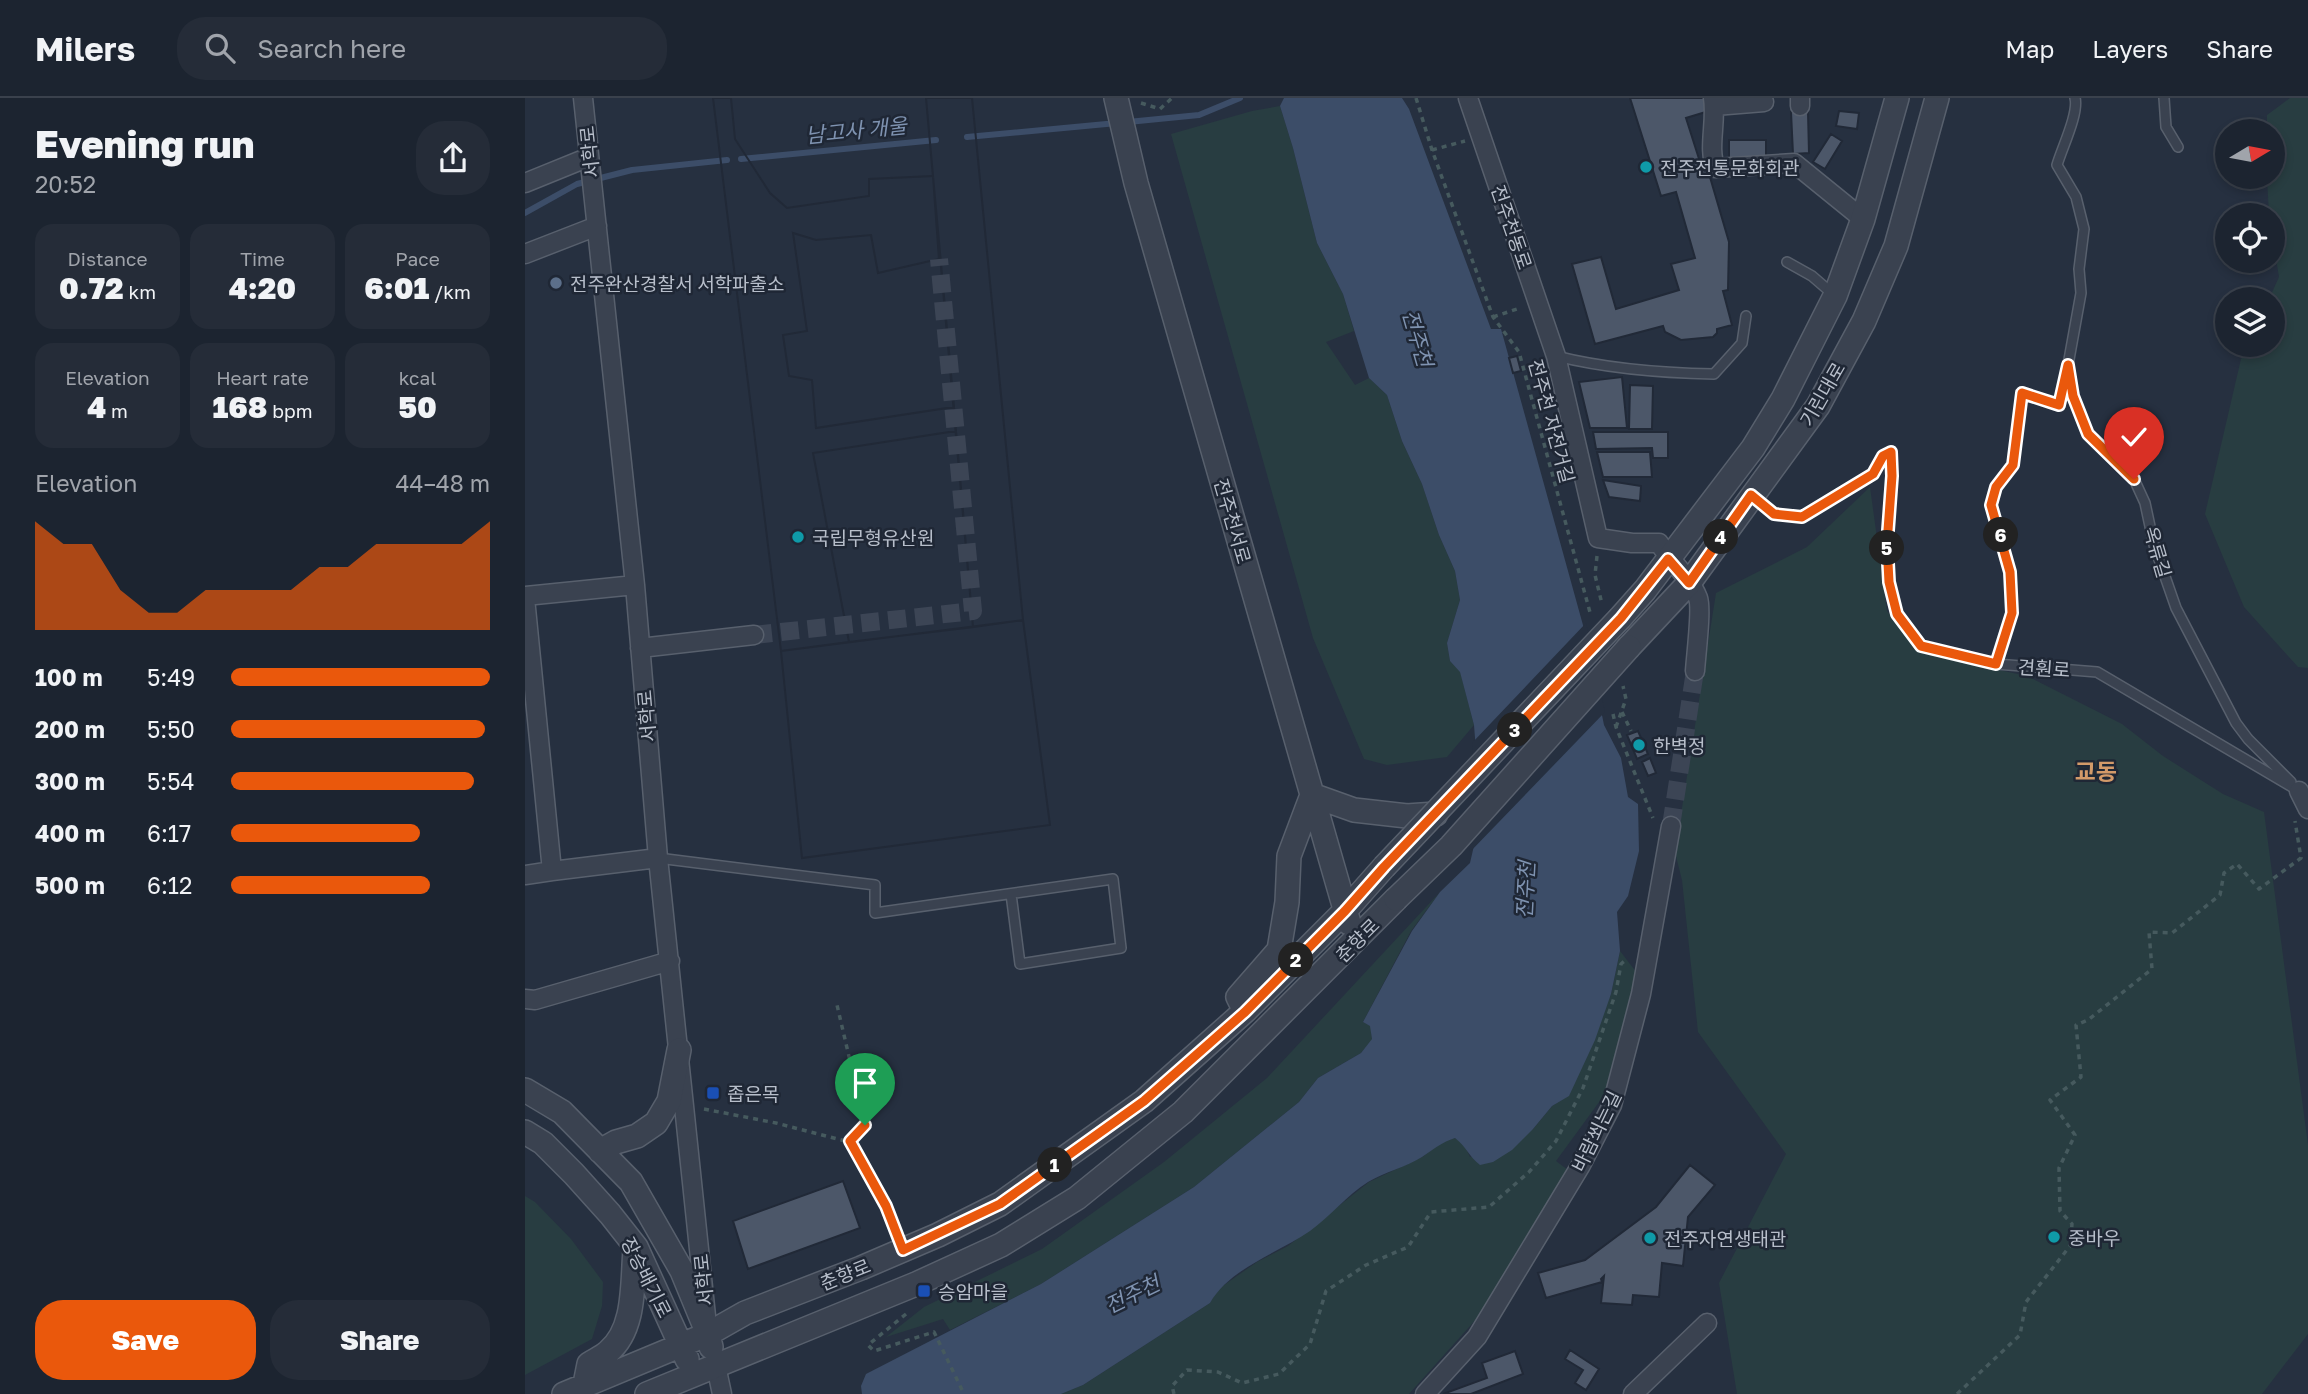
<!DOCTYPE html>
<meta charset="utf-8">
<style>
:root{--surface:#1c2430;--page:#252c38;--text:#f1f3f6;--muted:#a0a4ab;--line:#3a414c;--accent:#ea580c}
body{margin:0;font-family:"Golos Text","Noto Sans KR",sans-serif;background:var(--page);color:var(--text);height:100vh;display:flex;flex-direction:column;font-size:26px;white-space:nowrap}
*{box-sizing:border-box;margin:0}
p{font-size:23px;color:var(--muted)}
.icon{flex:none;width:38px;height:38px;fill:none;stroke:currentColor;stroke-width:2;stroke-linecap:round;stroke-linejoin:round}
.map{position:relative;flex:1;overflow:hidden}
.details{display:flex;flex-direction:column;background:var(--surface);width:525px}
.details>*{flex:none}
.needle{width:46px;rotate:80deg}
.controls{position:absolute;left:1690px;top:21px;display:grid;gap:14px}
.controls a{display:grid;place-items:center;width:70px;height:70px;border-radius:50%;background:var(--surface);box-shadow:0 4px 10px #0003,0 0 0 2px var(--line);font-size:35px}
.pin{position:absolute;display:grid;place-items:center;width:60px;height:60px;color:#fff;margin:-72px -30px;border-radius:50% 50% 50% 0;rotate:-45deg;box-shadow:0 0 7px #0007}
.pin .icon{rotate:45deg}
.km{position:absolute;width:35px;height:35px;margin:-18px;border-radius:50%;background:#222;color:#fff;font-size:19px;line-height:35px;text-align:center}
.round{display:grid;place-items:center;flex:none;width:74px;height:74px;border-radius:28px;background:var(--page)}
.summary{display:flex;align-items:center;justify-content:space-between;height:119px;padding:0 35px}
h1{font-size:38px;font-weight:800;line-height:52px}
.figures{display:grid;grid-template-columns:repeat(3,1fr);gap:10px;height:119px;padding:7px 35px}
.figures div{display:grid;align-content:center;border-radius:18px;background:var(--page);text-align:center}
.figures b{font-size:30px;font-weight:800}
.figures small{font-size:19px;font-weight:400}
.figures p{font-size:19px}
.chart{height:196px;padding:14px 35px}
.chart p{display:flex;justify-content:space-between}
.chart svg{width:100%;height:126px;margin-top:7px;fill:var(--accent);opacity:.7}
.action{display:flex;gap:14px;margin-top:auto;padding:14px 35px}
.action a{flex:1;height:80px;border-radius:28px;background:var(--accent);color:#fff;font-size:28px;font-weight:800;line-height:80px;text-align:center}
.action a+a{background:var(--page);color:var(--text)}
ul{padding:0 35px;list-style:none;font-size:23px}
li{display:grid;grid-template-columns:112px 84px 1fr;align-items:center;height:52px}
li i{height:18px;border-radius:9px;background:var(--accent)}
header{display:flex;align-items:center;gap:42px;box-sizing:border-box;height:98px;padding:0 35px;background:var(--surface);border-bottom:2px solid var(--line)}
header strong{font-size:33px}
nav{display:flex;gap:38px;margin-inline-start:auto;font-size:24px}
.search{width:490px;height:63px;background:var(--page);display:flex;align-items:center;gap:18px;box-sizing:border-box;padding:0 24px;border-radius:28px;color:var(--muted);font-size:26px}
main{display:flex;flex:1;min-height:0}
.map>svg:first-child{display:block}
.green{fill:#283d41}
.water{fill:#3c4d68}
.pier{fill:#263040}
.lines{fill:none;stroke-linecap:round;stroke-linejoin:round}
.stream{stroke:#3c4d68;stroke-width:6}
.building{fill:#4c5769;stroke:#212937;stroke-width:2;fill-rule:evenodd}
.minor-tunnel{stroke:#3c4555;stroke-width:18;stroke-dasharray:18 9;stroke-linecap:butt}
.service-casing{stroke:#58606d;stroke-width:12}
.minor-casing{stroke:#58606d;stroke-width:21}
.tertiary-casing{stroke:#58606d;stroke-width:26}
.path{stroke:#465a5e;stroke-width:3.5;stroke-dasharray:5 5;stroke-linecap:butt}
.service{stroke:#3a4250;stroke-width:9}
.minor{stroke:#3a4250;stroke-width:18}
.tertiary{stroke:#3a4250;stroke-width:23}
.tertiary-bridge-casing{stroke:#58606d;stroke-width:26;stroke-linecap:butt}
.tertiary-bridge{stroke:#3a4250;stroke-width:23}
.route-casing{stroke:#fff;stroke-width:14}
.route{stroke:#ea580c;stroke-width:9}
.culture-dot{fill:#0f9aa8;stroke:#1f2735;stroke-width:2.5}
.service-dot{fill:#5c6f8a;stroke:#1f2735;stroke-width:2.5}
.transit-dot{fill:#1a4fb4;stroke:#1f2735;stroke-width:2.5}
.labels{text-anchor:middle;dominant-baseline:central;stroke-width:5;stroke-linejoin:round;paint-order:stroke}
.street-label{font-size:19px;fill:#b7beca;stroke:#1f2735}
.poi-label{font-size:19px;fill:#b7beca;stroke:#1f2735;text-anchor:start}
.water-label{font-size:21px;font-style:italic;fill:#7f93b1;stroke:#1f2735}
.quarter-label{font-size:23px;font-weight:bold;fill:#d39a69;stroke:#1f2735}
</style>
<header>
<strong>Milers</strong>
<div class="search"><svg class="icon" aria-label="search" viewBox="0 0 24 24"><circle cx="10" cy="10" r="6"/><path d="M15 15l6 6"/></svg>Search here</div>
<nav><a>Map</a><a>Layers</a><a>Share</a></nav>
</header>
<main>
<section class="details">
<div class="summary"><div><h1>Evening run</h1><p>20:52</p></div><a class="round"><svg class="icon" aria-label="share" viewBox="0 0 24 24"><path d="M12 15V3M7 8l5-5 5 5M5 13v7h14v-7"/></svg></a></div>
<div class="figures">
<div><p>Distance</p><b>0.72<small> km</small></b></div>
<div><p>Time</p><b>4:20</b></div>
<div><p>Pace</p><b>6:01<small> /km</small></b></div>
</div>
<div class="figures">
<div><p>Elevation</p><b>4<small> m</small></b></div>
<div><p>Heart rate</p><b>168<small> bpm</small></b></div>
<div><p>kcal</p><b>50</b></div>
</div>
<div class="chart"><p><span>Elevation</span>44–48 m</p>
<svg viewBox="0 0 160 44" preserveAspectRatio="none"><path d="M0 44V6L10 14L20 14L30 30L40 38L50 38L60 30L70 30L80 30L90 30L100 22L110 22L120 14L130 14L140 14L150 14L160 6V44z"/></svg>
</div>
<ul>
<li><b>100 m</b>5:49<i style="width:100%"></i></li>
<li><b>200 m</b>5:50<i style="width:98%"></i></li>
<li><b>300 m</b>5:54<i style="width:94%"></i></li>
<li><b>400 m</b>6:17<i style="width:73%"></i></li>
<li><b>500 m</b>6:12<i style="width:77%"></i></li>
</ul>
<div class="action"><a>Save</a><a>Share</a></div>
</section>
<div class="map">
<svg width="1783" height="1296" viewBox="0 0 1783 1296">
<rect width="100%" height="100%" fill="#263040"/>
<path class="green" d="M1765,0H1783V570L1773,569L1719,509L1680,416L1716,261L1723,247H1748V201H1744L1754,179L1748,143V117H1744L1742,79H1748V33H1742V17Z
M755,8L768,50L792,145L818,196L829,233L801,244L830,287L844,280L862,297L877,343L897,386L914,437L930,473L935,502L922,545L925,563L935,573L949,627L922,659L862,667L839,661L788,540L646,36L727,13Z
M1345,389L1362,513L1399,556L1502,578L1597,626L1638,658L1698,696L1739,714L1783,1047V1236L1737,1296H1212L1194,1185L1261,1056L1173,934L1157,782L1150,754L1191,495L1282,449Z
M915,794L886,833L838,924L846,928L847,942L836,955L793,980L774,1004L669,1089L516,1186L425,1232L418,1221L361,1239L399,1209L517,1151L639,1064L742,980Z
M1095,853L1112,875L1080,996L1031,1063L1043,1072L954,1218L884,1296H536L558,1287L685,1205L692,1192L732,1164L763,1148L844,1084L897,1059L917,1044L930,1040L939,1046L945,1059L1008,1031L1027,1008L1044,997L1086,896Z
M0,1098L10,1104L46,1141L78,1184L77,1208L67,1241L0,1277Z"/>
<path class="water" d="M759,0H877L884,11L966,231H976L1061,538L1079,627L1096,660L1103,699L1113,706L1114,753L1103,798L1092,814L1095,853L1086,896L1070,942L1044,998L1027,1008L1008,1031L987,1052L968,1064L955,1067C944,1059 941,1048 930,1040C917,1044 909,1051 897,1059C881,1069 860,1074 843,1084C822,1097 806,1118 785,1133C753,1155 705,1170 685,1205L558,1287L536,1296H337L336,1288L341,1276L516,1186L669,1089L774,1004L793,980L836,955L847,941L845,928L838,924L887,833L915,794L945,765L956,717L949,627L935,574L925,563L922,545L935,502L930,473L914,437L897,386L877,343L862,297L844,280L818,196L792,145L768,50L755,8Z"/>
<path class="pier" d="M1061,525L1080,614L944,755L952,717L947,645Z"/>
<g class="lines">
<path class="stream" d="M603,24L674,17L715,0
M442,39L592,25
M216,61L411,42
M0,115L52,86L107,72L202,62"/>
</g>
<path class="building" d="M188,0H206L210,41L245,95L262,110L344,98V81L408,78L401,0H447L498,522L525,727L277,760L256,553ZM408,78L429,309L291,330L287,282L264,278L258,237L282,233L268,135L291,142L346,137L353,175L414,161ZM431,333L448,529L324,544L288,355Z
M188,0H206L210,41L245,95L262,110L344,98V81L408,78L414,161L353,175L346,137L291,142L268,135L282,233L258,237L264,278L287,282L291,330L429,309L431,333L288,355L324,544L256,553Z
M401,0H447L498,522L448,529Z
M1105,0H1181L1184,13L1161,20L1175,64L1180,62L1204,144L1203,192L1198,193L1207,227L1192,231V235L1188,239L1156,242L1140,234L1138,228L1070,246L1047,166L1076,159L1091,211L1154,192L1146,166L1170,160L1151,94L1136,98Z
M1314,13L1334,15L1332,31L1311,28Z
M1266,14H1283L1284,55L1268,56Z
M1306,36L1317,43L1300,71L1288,64Z
M1204,42H1241V60H1204Z
M992,258L996,273L988,275L984,260Z
M1097,279L1102,330H1065L1054,284Z
M1105,287L1128,288L1127,331H1104Z
M1068,334H1143V360H1128L1127,350L1071,351Z
M1072,354H1125L1127,379H1078Z
M1078,382L1116,388L1115,403L1084,399Z
M498,522L525,727L277,760L256,553Z
M1113,633L1123,656L1112,661L1102,637Z
M1125,660L1131,675L1123,678L1117,664Z
M1165,1067L1190,1087L1163,1119L1158,1168L1137,1165L1134,1199L1108,1197L1107,1207L1076,1205L1079,1178L1076,1181L1077,1184L1021,1200L1013,1175L1060,1162L1131,1109Z
M318,1083L335,1130L223,1171L208,1123Z
M1045,1252L1074,1271L1061,1292L1050,1285L1058,1272L1040,1261Z
M990,1253L998,1276L946,1296H918L962,1280L957,1265Z"/>
<g class="lines">
<path class="minor-tunnel" d="M229,537L448,513L414,161
M1146,728L1170,573"/>
<defs>
<path id="service" d="M1550,0C1554,15 1537,50 1532,67L1551,99L1559,131L1554,171L1556,195L1543,267L1548,298L1563,336L1609,381L1620,405L1629,447L1651,510L1711,625L1723,641L1766,684
M1639,0L1641,29L1653,49
M1262,164L1287,178L1309,197
M1031,258C1083,271 1135,275 1189,276L1217,245L1221,218
M1228,398L1249,416L1277,419L1348,376L1358,358L1365,354L1367,378L1362,446L1364,484L1372,516L1396,548L1471,566L1572,574L1774,693
M1471,566L1487,515L1485,474L1466,406L1471,389L1488,367L1497,295L1534,307L1542,272
M133,760L350,787V815L588,781L596,850L495,866L486,796"/>
<path id="minor" d="M58,0L110,487L133,760L181,1218
M943,0L1031,258L1073,440L1107,445H1134C1145,463 1165,479 1173,500C1177,511 1171,557 1170,573
M1188,0C1192,23 1182,52 1191,70L1269,65L1338,121
M1275,0V8
M1190,8L1239,4
M0,85L64,59
M0,156L72,128
M0,498L110,487
M0,500L27,773L133,760
M115,550L229,537
M1774,693L1783,711
M0,777L27,773
M0,901L10,902L145,863
M191,1268L197,1296
M900,1296L952,1239L1056,1067L1087,1007L1116,896L1146,728
M1108,1296L1182,1225"/>
<path id="tertiary" d="M591,0L611,85L824,825
M1095,520L1120,492L1228,350L1258,301L1310,198L1338,121L1372,0
M1104,549L1164,485L1293,308L1339,223L1371,148L1412,0
M787,697L829,712L882,718L911,716
M720,913L713,899L754,852L762,804L764,758L787,697
M0,992L37,1014L106,1084L157,1173L183,1236L186,1249
M0,1034L18,1045L49,1076L85,1116L111,1149L162,1261
M75,1053L91,1044L112,1038L131,1025L144,1003L154,952
M60,1286L64,1266C70,1262 78,1259 83,1254C111,1231 107,1185 110,1152
M39,1296L183,1236L220,1215L336,1170L413,1137L475,1106L619,1003L720,913L820,813L859,769
M122,1296L391,1186L476,1147L552,1100L658,1014L871,801"/>
</defs>
<use href="#service" class="service-casing"/>
<use href="#minor" class="minor-casing"/>
<use href="#tertiary" class="tertiary-casing"/>
<path class="path" d="M891,0L907,52L968,219L994,254L1066,518
M616,5L635,11L647,0
M907,52L940,43
M968,219L995,210
M1072,458L1070,477L1077,506
M1097,614L1106,633
M1088,616L1091,629L1128,720
M1091,629L1101,601L1098,588
M179,1011L251,1025L324,1044L340,1027L312,907
M325,1043L361,1108L370,1131
M381,1216L343,1247L349,1253L409,1234L439,1296
M649,1296L647,1288L662,1272L693,1274L717,1285L754,1276L785,1246L801,1193L841,1167L883,1149L906,1114L964,1109L1004,1074L1031,1043L1058,990L1091,894L1096,866L1102,861
M1432,1296L1495,1237L1501,1204L1545,1148L1547,1126L1535,1113L1534,1070L1550,1037L1525,1002L1556,979L1551,927L1563,922L1627,871L1624,834L1647,835L1695,797L1699,775L1712,766L1734,791L1776,760L1770,723"/>
<use href="#service" class="service"/>
<use href="#minor" class="minor"/>
<use href="#tertiary" class="tertiary"/>
<defs>
<path id="tertiary-bridge" d="M859,769L1095,520
M871,801L926,748L1104,549"/>
</defs>
<use href="#tertiary-bridge" class="tertiary-bridge-casing"/>
<use href="#tertiary-bridge" class="tertiary-bridge"/>
</g>
<g class="lines">
<defs>
<path id="route" d="M340,1027L325,1043L361,1108L378,1152L475,1106L619,1003L720,914L820,813L859,769L1096,520L1143,461L1164,485L1226,397L1249,416L1277,419L1348,376L1358,358L1366,354L1367,378L1362,446L1364,484L1372,516L1396,548L1471,566L1487,515L1485,474L1466,407L1471,389L1488,367L1497,295L1534,307L1543,267L1548,298L1563,336L1609,381"/>
</defs>
<use href="#route" class="route-casing"/>
<use href="#route" class="route"/>
</g>
<g class="culture-dot">
<circle cx="1121" cy="69" r="7"/>
<circle cx="273" cy="439" r="7"/>
<circle cx="1114" cy="647" r="7"/>
<circle cx="1529" cy="1139" r="7"/>
<circle cx="1125" cy="1140" r="7"/>
</g>
<circle class="service-dot" cx="31" cy="185" r="7"/>
<g class="transit-dot">
<rect x="181" y="988" width="14" height="14" rx="3.5"/>
<rect x="392" y="1186" width="14" height="14" rx="3.5"/>
</g>
<g class="labels">
<g class="street-label">
<text transform="translate(64 54) rotate(-96)">서학로</text>
<text transform="translate(987 129) rotate(71)">전주천동로</text>
<text transform="translate(1297 296) rotate(-60)">기린대로</text>
<text transform="translate(1027 323) rotate(75)">전주천 자전거길</text>
<text transform="translate(708 423) rotate(74)">전주천서로</text>
<text transform="translate(1633 454) rotate(74)">옥류길</text>
<text transform="translate(1519 570) rotate(4)">견훤로</text>
<text transform="translate(121 618) rotate(-95)">서학로</text>
<text transform="translate(832 842) rotate(-45)">춘향로</text>
<text transform="translate(1071 1033) rotate(-64)">바람쐬는길</text>
<text transform="translate(320 1176) rotate(-22)">춘향로</text>
<text transform="translate(122 1179) rotate(63)">장승배기로</text>
<text transform="translate(178 1182) rotate(-96)">서학로</text>
</g>
<g class="poi-label">
<text x="1135" y="69">전주전통문화회관</text>
<text x="45" y="185">전주완산경찰서 서학파출소</text>
<text x="287" y="439">국립무형유산원</text>
<text x="1128" y="647">한벽정</text>
<text x="202" y="995">좁은목</text>
<text x="1543" y="1139">중바우</text>
<text x="1139" y="1140">전주자연생태관</text>
<text x="413" y="1193">승암마을</text>
</g>
<g class="water-label">
<text transform="translate(331 32) rotate(-6)">남고사 개울</text>
<text transform="translate(893 240) rotate(74)">전주천</text>
<text transform="translate(1000 792) rotate(-87)">전주천</text>
<text transform="translate(607 1196) rotate(-26)">전주천</text>
</g>
<g class="quarter-label">
<text x="1571" y="673">교동</text>
</g>
</g>
</svg>
<div class="controls">
<a><svg class="needle" viewBox="-14 -14 28 28"><path d="M0-13l5 13h-10z" fill="#e53935"/><path d="M0 13l5-13h-10z" fill="#a0a4ab"/></svg></a>
<a><svg class="icon" aria-label="locate" viewBox="0 0 24 24"><circle cx="12" cy="12" r="6"/><path d="M12 2v4M12 18v4M2 12h4M18 12h4"/></svg></a>
<a><svg class="icon" aria-label="layers" viewBox="0 0 24 24"><path d="M12 4l9 5-9 5-9-5zM3 14l9 5 9-5"/></svg></a>
</div>
<div class="pin" style="left:340px;top:1027px;background:#1e9e55"><svg class="icon" aria-label="arrive" viewBox="0 0 24 24"><path d="M6 21V4h12l-3 4 3 4H6"/></svg></div>
<div class="pin" style="left:1609px;top:381px;background:#d93025"><svg class="icon" aria-label="check" viewBox="0 0 24 24"><path d="M5 12l5 5 9-10"/></svg></div>
<b class="km" style="left:530px;top:1067px">1</b>
<b class="km" style="left:771px;top:862px">2</b>
<b class="km" style="left:990px;top:632px">3</b>
<b class="km" style="left:1196px;top:439px">4</b>
<b class="km" style="left:1362px;top:450px">5</b>
<b class="km" style="left:1476px;top:437px">6</b>
</div>
</main>
